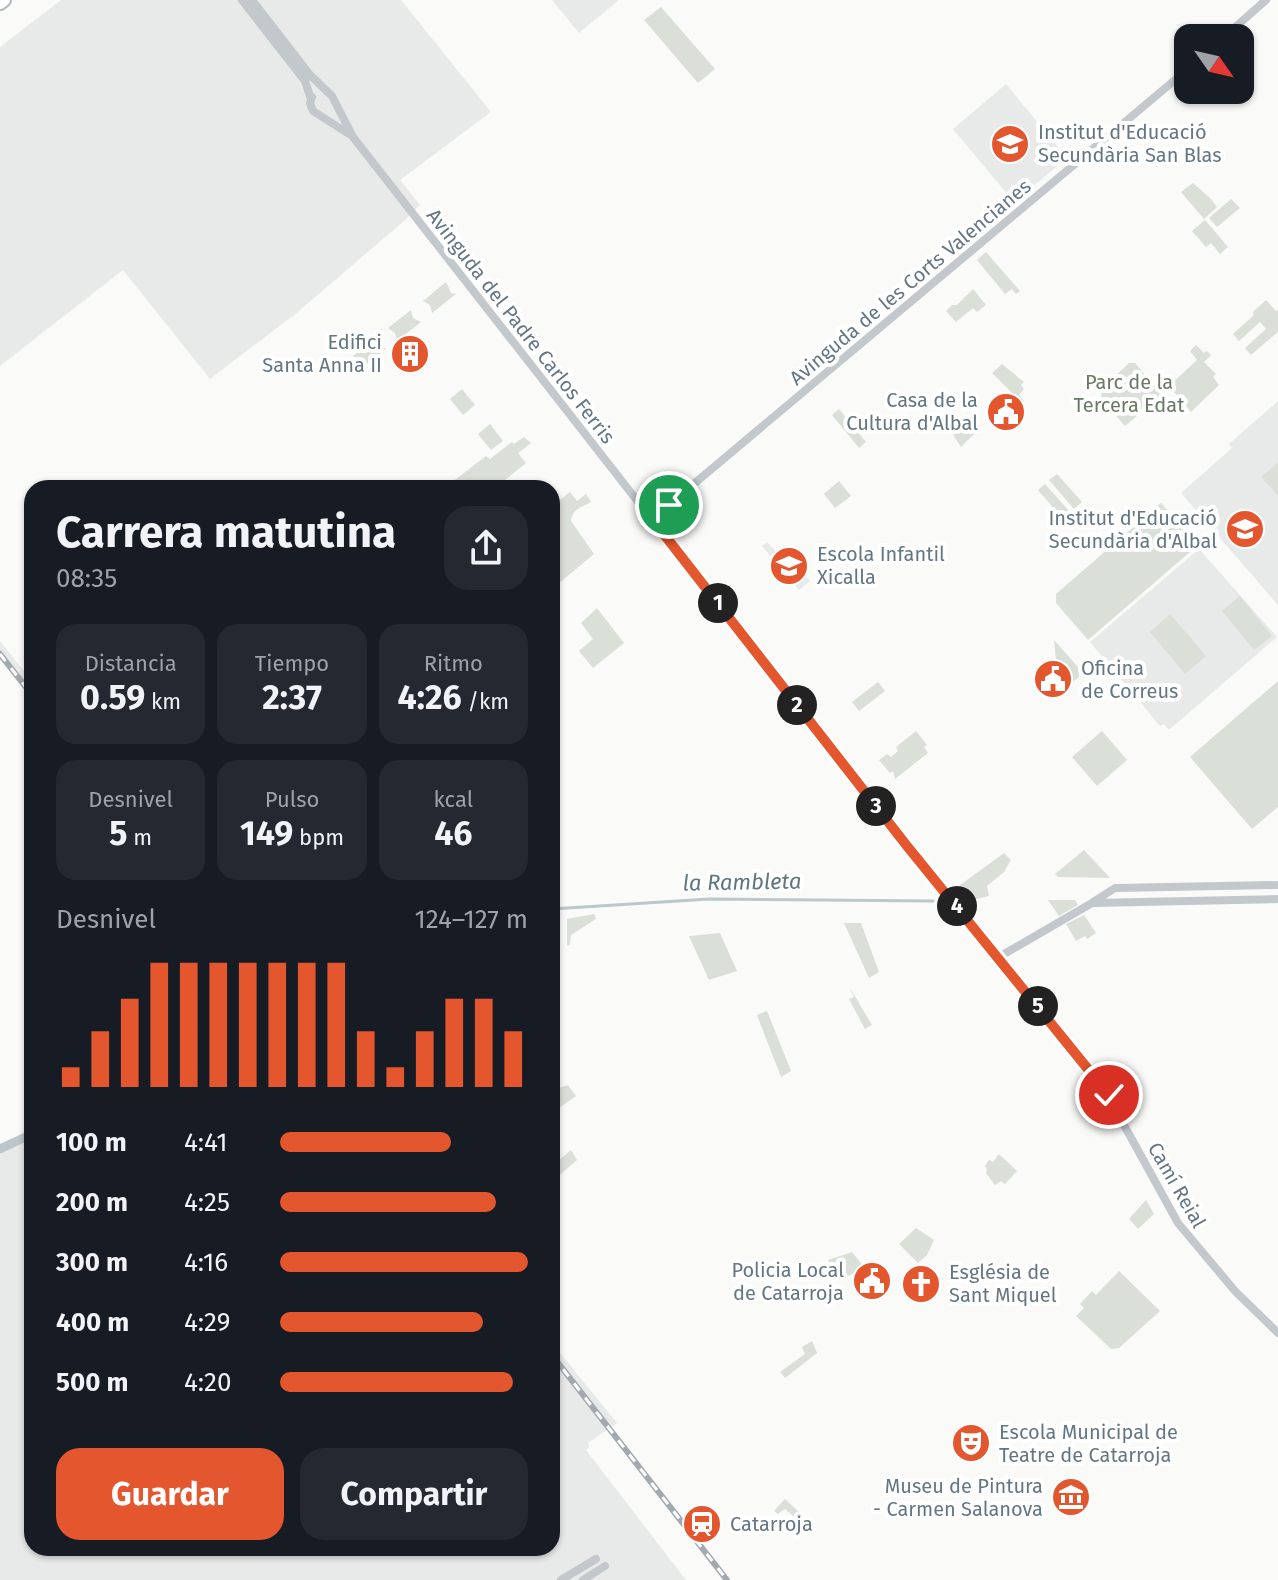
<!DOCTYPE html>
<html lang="es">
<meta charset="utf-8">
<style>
:root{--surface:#171b24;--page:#242831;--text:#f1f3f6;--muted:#9ea1a6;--accent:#e4572e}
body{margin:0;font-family:"Fira Sans",sans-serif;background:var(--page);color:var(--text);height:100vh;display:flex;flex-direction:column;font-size:30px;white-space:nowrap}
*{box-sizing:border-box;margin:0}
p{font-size:26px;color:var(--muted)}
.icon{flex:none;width:44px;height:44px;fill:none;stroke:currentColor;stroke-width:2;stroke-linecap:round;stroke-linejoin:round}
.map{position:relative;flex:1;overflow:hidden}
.details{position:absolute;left:24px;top:480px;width:536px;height:1076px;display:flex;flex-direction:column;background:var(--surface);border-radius:24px;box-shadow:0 2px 6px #0004}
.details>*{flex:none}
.needle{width:52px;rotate:124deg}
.fabs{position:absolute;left:1174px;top:24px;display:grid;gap:16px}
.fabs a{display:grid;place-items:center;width:80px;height:80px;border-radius:16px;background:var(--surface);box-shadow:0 2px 6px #0004;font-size:40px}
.pin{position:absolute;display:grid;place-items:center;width:68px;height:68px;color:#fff;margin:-34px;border:4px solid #fff;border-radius:50%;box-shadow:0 2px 8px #0007}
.km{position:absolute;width:40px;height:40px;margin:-20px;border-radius:50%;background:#222;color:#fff;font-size:22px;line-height:40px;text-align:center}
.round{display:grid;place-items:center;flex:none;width:84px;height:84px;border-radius:24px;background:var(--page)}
.head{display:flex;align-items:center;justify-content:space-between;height:136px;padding:0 32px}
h1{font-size:44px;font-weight:700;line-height:60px}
.figures{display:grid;grid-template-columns:repeat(3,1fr);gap:12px;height:136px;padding:8px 32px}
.figures div{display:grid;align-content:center;border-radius:20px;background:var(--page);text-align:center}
.figures b{font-size:34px;font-weight:700}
.figures small{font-size:22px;font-weight:400}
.figures p{font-size:22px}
.chart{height:224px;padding:16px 32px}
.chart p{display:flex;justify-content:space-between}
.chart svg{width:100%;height:144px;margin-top:8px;stroke:var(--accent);stroke-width:6}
.cta{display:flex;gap:16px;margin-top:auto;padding:16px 32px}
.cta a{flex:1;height:92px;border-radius:24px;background:var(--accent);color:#fff;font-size:32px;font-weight:700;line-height:92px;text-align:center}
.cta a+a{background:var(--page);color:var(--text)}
ul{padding:0 32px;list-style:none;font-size:26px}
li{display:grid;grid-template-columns:128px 96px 1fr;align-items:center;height:60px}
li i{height:20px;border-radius:10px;background:var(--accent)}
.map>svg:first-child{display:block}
.built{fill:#e8e9e9}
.green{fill:#dadfd7}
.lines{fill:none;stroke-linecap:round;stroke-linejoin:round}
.stream{stroke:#bbc7cb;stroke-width:3}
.canal{stroke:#bbc7cb;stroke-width:9}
.highway-casing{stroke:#b4b9bd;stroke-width:16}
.minor{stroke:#c3c8cc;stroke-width:8}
.highway{stroke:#fff;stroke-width:12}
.rail-casing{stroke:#a2aab0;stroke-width:6}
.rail{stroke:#fff;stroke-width:3;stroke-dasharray:9;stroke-linecap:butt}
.route-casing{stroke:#fff;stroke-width:16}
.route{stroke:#e4572e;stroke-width:10}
.labels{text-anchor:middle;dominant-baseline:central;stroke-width:8;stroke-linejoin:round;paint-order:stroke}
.poi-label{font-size:20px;fill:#657683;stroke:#fff;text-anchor:start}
.street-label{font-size:20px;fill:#657683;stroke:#fff}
.park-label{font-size:20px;fill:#687a64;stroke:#fff}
.water-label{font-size:22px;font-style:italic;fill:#60757c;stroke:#fff}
</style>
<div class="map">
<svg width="1278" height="1580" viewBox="0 0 1278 1580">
<rect width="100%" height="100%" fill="#fafaf8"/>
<path class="built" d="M61,0H401L491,112L400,180L420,205L404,221L299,311L210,379L123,270L0,366V47Z
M552,0H619L579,33Z
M1006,84L1067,158L1014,202L953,129Z
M1278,401V605L1181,493L1232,448L1229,444Z
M767,542L777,553L783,549L810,581L799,590L762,546Z
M1199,549L1277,637L1169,730L1164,724L1160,726L1090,642Z
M0,641L32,681V699L0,658Z
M32,1138V1548H552V1343L617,1423L588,1443L589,1447L586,1450L686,1580H0V1152Z"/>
<path class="green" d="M661,7L715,69L698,83L644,20Z
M1193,183L1211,199L1217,207L1204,219L1181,192Z
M1231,199L1240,208L1217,227L1209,218Z
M1205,220L1228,247L1220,254L1211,243L1206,247L1192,231Z
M986,252L1020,291L1016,294L1012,289L1005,294L977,260Z
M446,282L451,293L456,294L432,313L430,305L423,301Z
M973,289L986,305L977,312L973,308L956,322L946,311L952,305H957Z
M1266,300L1276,311L1278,310V332L1251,355L1245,348L1266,329L1260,322L1239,341L1233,334L1254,315L1253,312Z
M411,310L413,318L421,322L397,341L395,333L388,328Z
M376,337L379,345L386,349L362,368V363L353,356Z
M1196,345L1204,353L1207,351L1211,355L1204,362L1216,374L1213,377L1219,385L1191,412L1169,386L1197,360L1190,351Z
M1129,363H1135L1162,395L1125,426L1101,398L1102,389Z
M1002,364L1024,382L1021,385L1024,389L1019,395L1024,401L1022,403L992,373Z
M462,389L475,405L463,415L450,399Z
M839,409L866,442L859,448L832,415Z
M972,418L980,428L961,447L953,435Z
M490,424L503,441L491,450L478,434Z
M524,437L531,443L518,453L526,463L495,488H449L447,486L486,456L490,459L512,442L514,444Z
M1278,463V496L1261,477Z
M1057,474L1082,502L1074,509L1049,480Z
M839,481L851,496L835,508L824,494Z
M1045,484L1070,512L1063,519L1038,490Z
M570,492L577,501L586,494L591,502C584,507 573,507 571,521L594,554L552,589V506Z
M1161,503L1198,545L1088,640L1056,603V594Z
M1240,596L1272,636L1254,650L1222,611Z
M597,608L624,643L593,668L579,651L593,639L581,623Z
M1170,614L1206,656L1185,674L1150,632Z
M1054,640L1078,667L1079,677L1072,682L1056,661Z
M1278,681V807L1252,829L1190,757Z
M878,682L885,691L859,711L852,702Z
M916,731L927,745L924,747L928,753L895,779L893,771L890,773L879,760L887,754L891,757L898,751L896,747Z
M1102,731L1127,760L1097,786L1072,757Z
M1084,850L1110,878L1058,877L1055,874Z
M1004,853L1011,860L1004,872L987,886L989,896L967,901L956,888Z
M1048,900H1075L1078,905L1059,916Z
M594,914L596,919L571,935L570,945L567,946V919Z
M1084,915L1096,933L1087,939L1085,936L1076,941L1066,924Z
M844,923H861L879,972L869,978Z
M720,933L737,971L709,980L689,936Z
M850,988L872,1025L865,1029L849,999L854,997Z
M767,1011L791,1071L781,1077L757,1015Z
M568,1085L576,1096L556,1110L552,1104V1090Z
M571,1150L577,1160L555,1179L552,1166Z
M999,1154L1017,1171L1005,1184L1001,1181L995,1185L986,1173L987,1169L985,1166L989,1160L993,1162Z
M1146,1200L1154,1214L1138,1229L1129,1219Z
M916,1228L934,1240L927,1255L918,1263L899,1244Z
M852,1252L864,1267L843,1279L837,1268L833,1270L828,1260Z
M1119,1271L1160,1311L1119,1348L1111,1349L1076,1316L1084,1308L1080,1304L1092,1291L1096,1295Z
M812,1341L817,1353L785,1378L780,1372L805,1354L802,1347Z
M785,1499L804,1517L800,1522L785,1509L778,1514L774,1511Z"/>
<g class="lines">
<path class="stream" d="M552,909L709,899L933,901"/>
<path class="canal" d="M0,1149L32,1134"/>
<defs>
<path id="highway" d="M0,3L4,0"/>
</defs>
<use href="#highway" class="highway-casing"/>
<path class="minor" d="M242,0L305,81L311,99
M252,0L310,75L332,96L353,137L907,846L1102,1085L1178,1223L1235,1291L1278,1333
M1223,38L1266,0
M312,97L310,103L313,111L349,134
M652,519L1188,69
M1093,902L1115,888L1278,885
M999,957L1092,903L1278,899
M561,1580L596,1559
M583,1580L605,1566"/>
<use href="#highway" class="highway"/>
<defs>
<path id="rail" d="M0,654L32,695
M552,1355L727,1580"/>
</defs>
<use href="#rail" class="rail-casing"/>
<use href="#rail" class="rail"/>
</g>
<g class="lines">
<defs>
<path id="route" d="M669,505L652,519L907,846L1109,1095"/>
</defs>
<use href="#route" class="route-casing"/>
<use href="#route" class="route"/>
</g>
<defs>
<symbol id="school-disc" viewBox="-11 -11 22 22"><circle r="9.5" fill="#e4572e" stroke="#fff"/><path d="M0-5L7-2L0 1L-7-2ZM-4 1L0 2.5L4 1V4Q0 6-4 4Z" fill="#fff"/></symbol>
<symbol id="building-disc" viewBox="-11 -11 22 22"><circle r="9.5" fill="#e4572e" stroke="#fff"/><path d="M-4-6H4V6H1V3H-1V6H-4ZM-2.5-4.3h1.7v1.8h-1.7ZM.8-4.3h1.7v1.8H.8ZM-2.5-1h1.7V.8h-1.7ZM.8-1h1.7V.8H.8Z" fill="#fff"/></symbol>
<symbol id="civic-disc" viewBox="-11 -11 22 22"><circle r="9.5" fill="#e4572e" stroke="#fff"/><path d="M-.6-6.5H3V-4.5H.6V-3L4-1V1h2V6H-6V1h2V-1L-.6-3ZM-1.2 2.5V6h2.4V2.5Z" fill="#fff"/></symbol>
<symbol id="church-disc" viewBox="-11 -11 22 22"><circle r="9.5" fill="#e4572e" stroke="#fff"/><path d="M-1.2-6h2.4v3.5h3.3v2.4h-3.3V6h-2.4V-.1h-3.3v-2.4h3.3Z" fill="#fff"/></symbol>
<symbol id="theatre-disc" viewBox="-11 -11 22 22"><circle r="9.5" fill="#e4572e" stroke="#fff"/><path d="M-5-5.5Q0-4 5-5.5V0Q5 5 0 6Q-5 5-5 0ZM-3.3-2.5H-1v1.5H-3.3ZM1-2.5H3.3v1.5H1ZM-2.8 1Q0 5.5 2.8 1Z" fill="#fff"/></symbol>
<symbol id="museum-disc" viewBox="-11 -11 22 22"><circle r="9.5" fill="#e4572e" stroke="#fff"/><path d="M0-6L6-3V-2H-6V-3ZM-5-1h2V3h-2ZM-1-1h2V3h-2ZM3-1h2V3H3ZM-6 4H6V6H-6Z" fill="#fff"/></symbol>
<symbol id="station-disc" viewBox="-11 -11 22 22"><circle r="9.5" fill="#e4572e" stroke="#fff"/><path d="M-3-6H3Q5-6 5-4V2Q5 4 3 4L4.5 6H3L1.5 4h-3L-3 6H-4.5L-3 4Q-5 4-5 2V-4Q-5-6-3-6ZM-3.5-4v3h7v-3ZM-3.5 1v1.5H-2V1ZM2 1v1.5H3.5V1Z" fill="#fff"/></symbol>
</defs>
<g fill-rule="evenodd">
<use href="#school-disc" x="988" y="122" width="44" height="44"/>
<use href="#building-disc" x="388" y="332" width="44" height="44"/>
<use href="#civic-disc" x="984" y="390" width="44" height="44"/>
<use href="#school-disc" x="1223" y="507" width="44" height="44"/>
<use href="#school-disc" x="767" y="544" width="44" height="44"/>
<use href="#civic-disc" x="1031" y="657" width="44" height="44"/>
<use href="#civic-disc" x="850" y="1259" width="44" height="44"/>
<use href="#church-disc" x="899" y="1262" width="44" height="44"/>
<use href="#theatre-disc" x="949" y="1421" width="44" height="44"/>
<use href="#museum-disc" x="1049" y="1475" width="44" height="44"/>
<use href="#station-disc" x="680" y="1502" width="44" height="44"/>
</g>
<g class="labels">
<g class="poi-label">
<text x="1038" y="132">Institut d'Educació<tspan x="1038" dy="23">Secundària San Blas</tspan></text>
<text x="382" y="342" text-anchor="end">Edifici<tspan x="382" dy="23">Santa Anna II</tspan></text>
<text x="978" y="400" text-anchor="end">Casa de la<tspan x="978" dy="23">Cultura d'Albal</tspan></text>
<text x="1217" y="518" text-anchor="end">Institut d'Educació<tspan x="1217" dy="23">Secundària d'Albal</tspan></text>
<text x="817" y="554">Escola Infantil<tspan x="817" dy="23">Xicalla</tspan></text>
<text x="1081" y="668">Oficina<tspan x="1081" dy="23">de Correus</tspan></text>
<text x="844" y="1270" text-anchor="end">Policia Local<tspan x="844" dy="23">de Catarroja</tspan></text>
<text x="949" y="1272">Església de<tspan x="949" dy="23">Sant Miquel</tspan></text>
<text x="999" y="1432">Escola Municipal de<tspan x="999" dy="23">Teatre de Catarroja</tspan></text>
<text x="1043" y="1486" text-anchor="end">Museu de Pintura<tspan x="1043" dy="23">- Carmen Salanova</tspan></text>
<text x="730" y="1524">Catarroja</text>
</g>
<g class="street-label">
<text transform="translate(910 282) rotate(-40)">Avinguda de les Corts Valencianes</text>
<text transform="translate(521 326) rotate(52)">Avinguda del Padre Carlos Ferris</text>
<text transform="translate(1177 1185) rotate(60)">Camí Reial</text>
</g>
<g class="park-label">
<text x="1129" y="382">Parc de la<tspan x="1129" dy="23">Tercera Edat</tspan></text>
</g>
<g class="water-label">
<text transform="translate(742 882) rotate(-1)">la Rambleta</text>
</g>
</g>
</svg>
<div class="fabs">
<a><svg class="needle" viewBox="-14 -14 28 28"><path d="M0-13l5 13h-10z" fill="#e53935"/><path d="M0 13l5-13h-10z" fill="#9ea1a6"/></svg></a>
</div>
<div class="pin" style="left:669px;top:505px;background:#1e9e55"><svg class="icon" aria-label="arrive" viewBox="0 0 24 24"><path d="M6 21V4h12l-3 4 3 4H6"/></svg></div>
<div class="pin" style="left:1109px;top:1095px;background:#d93025"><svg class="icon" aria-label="check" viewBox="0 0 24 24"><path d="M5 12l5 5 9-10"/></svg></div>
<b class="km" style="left:718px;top:603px">1</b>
<b class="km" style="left:797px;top:705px">2</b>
<b class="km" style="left:876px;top:806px">3</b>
<b class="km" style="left:957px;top:906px">4</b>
<b class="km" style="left:1038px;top:1006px">5</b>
<section class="details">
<div class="head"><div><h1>Carrera matutina</h1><p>08:35</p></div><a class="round"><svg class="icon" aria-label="share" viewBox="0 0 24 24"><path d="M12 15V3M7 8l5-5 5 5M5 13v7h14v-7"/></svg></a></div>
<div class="figures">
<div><p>Distancia</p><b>0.59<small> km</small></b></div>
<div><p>Tiempo</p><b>2:37</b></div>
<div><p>Ritmo</p><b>4:26<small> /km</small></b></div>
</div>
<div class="figures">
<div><p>Desnivel</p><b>5<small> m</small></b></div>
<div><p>Pulso</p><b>149<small> bpm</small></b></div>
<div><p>kcal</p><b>46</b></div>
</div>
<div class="chart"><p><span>Desnivel</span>124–127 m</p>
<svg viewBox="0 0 160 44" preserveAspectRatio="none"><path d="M5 44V38M15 44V27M25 44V17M35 44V6M45 44V6M55 44V6M65 44V6M75 44V6M85 44V6M95 44V6M105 44V27M115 44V38M125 44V27M135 44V17M145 44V17M155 44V27"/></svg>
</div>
<ul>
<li><b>100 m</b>4:41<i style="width:69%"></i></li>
<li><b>200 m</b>4:25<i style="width:87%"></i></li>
<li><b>300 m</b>4:16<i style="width:100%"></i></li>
<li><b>400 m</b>4:29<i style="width:82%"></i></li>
<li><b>500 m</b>4:20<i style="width:94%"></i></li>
</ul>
<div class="cta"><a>Guardar</a><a>Compartir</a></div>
</section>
</div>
